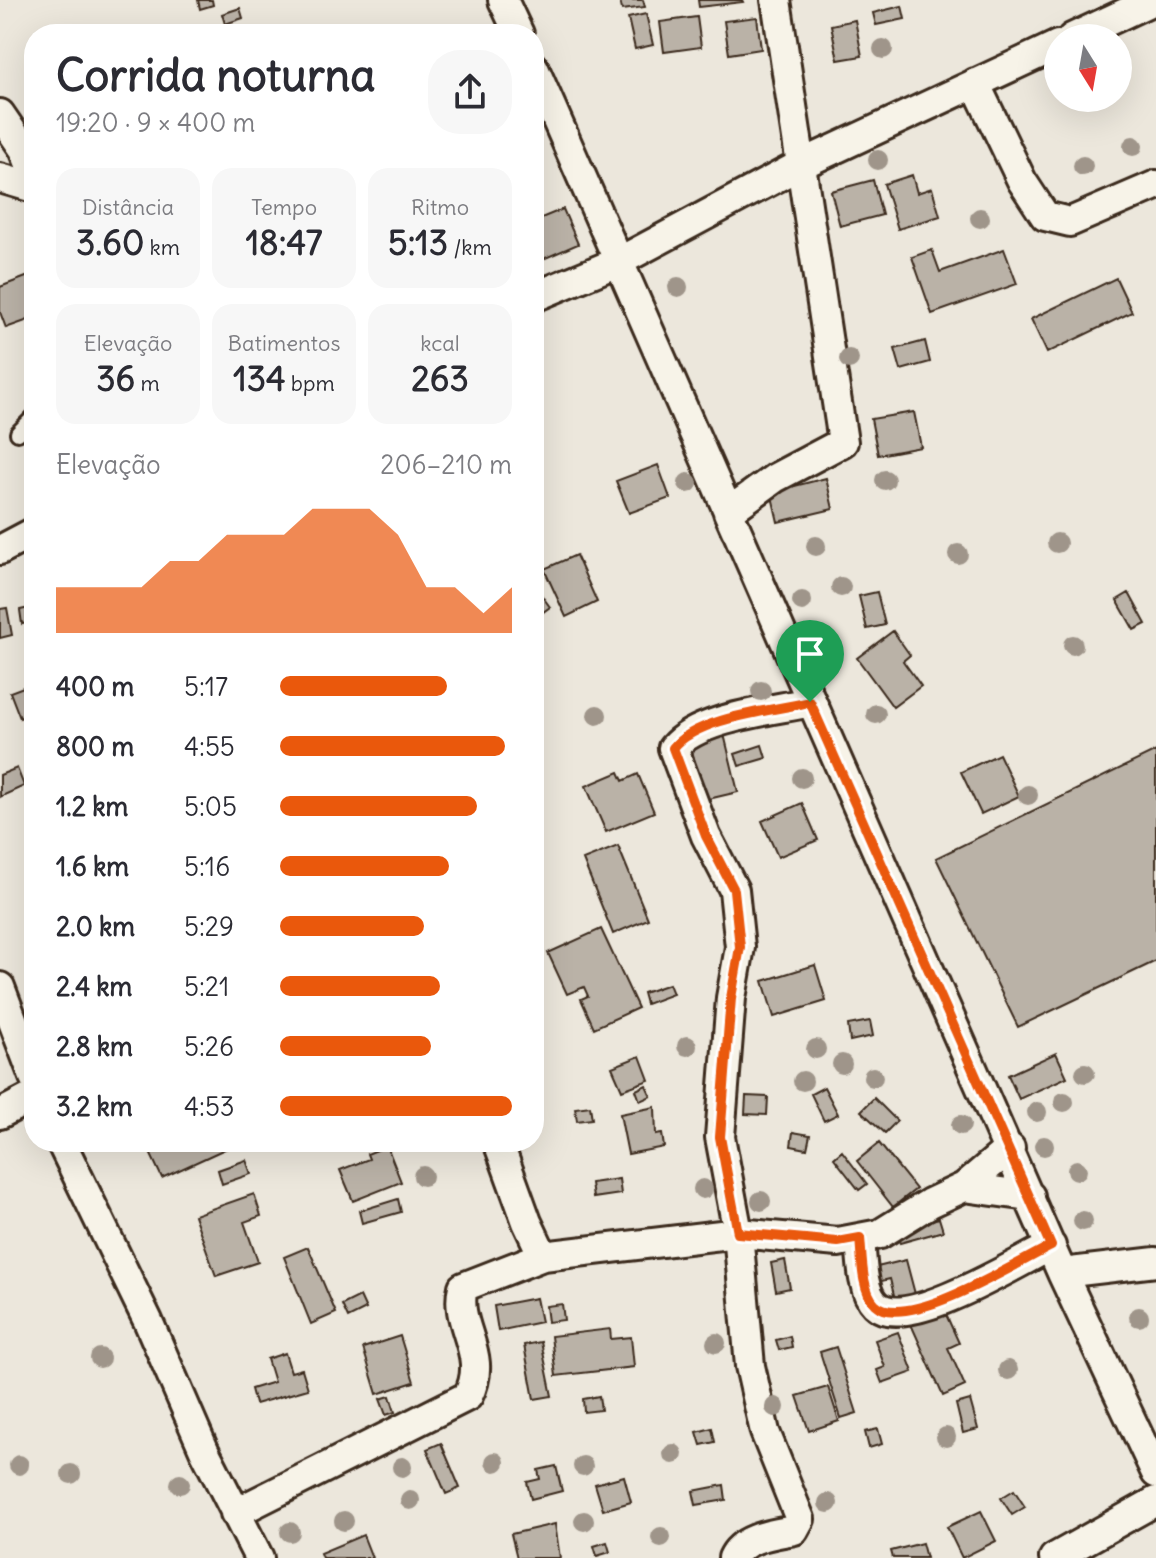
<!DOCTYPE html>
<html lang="pt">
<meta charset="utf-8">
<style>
:root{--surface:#fff;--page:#f7f7f7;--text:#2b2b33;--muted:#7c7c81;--accent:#ea580c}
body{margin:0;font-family:Delius,sans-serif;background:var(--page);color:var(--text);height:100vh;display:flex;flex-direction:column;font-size:30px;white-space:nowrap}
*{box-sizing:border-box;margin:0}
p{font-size:26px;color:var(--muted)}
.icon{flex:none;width:44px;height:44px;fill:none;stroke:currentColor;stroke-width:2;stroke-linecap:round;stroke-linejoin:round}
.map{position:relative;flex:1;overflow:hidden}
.side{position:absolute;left:24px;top:24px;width:520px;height:1128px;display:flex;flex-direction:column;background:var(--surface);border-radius:32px;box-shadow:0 8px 32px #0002}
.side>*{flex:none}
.needle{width:52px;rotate:169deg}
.controls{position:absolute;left:1044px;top:24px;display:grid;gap:16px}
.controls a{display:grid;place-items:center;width:88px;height:88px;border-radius:50%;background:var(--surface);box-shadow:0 8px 32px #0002;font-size:40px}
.pin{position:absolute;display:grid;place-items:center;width:68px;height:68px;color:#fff;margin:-82px -34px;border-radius:50% 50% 50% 0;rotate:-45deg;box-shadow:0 0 8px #0007}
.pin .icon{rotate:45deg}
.round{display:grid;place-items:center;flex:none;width:84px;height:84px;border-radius:32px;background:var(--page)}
.overview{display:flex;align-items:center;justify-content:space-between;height:136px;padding:0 32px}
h1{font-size:44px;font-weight:700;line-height:60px}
.stats{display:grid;grid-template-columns:repeat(3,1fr);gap:12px;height:136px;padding:8px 32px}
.stats div{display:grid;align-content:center;border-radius:20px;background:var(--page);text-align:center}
.stats b{font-size:34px;font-weight:700}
.stats small{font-size:22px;font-weight:400}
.stats p{font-size:22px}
.chart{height:224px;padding:16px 32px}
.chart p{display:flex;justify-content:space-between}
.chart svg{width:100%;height:144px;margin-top:8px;fill:var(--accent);opacity:.7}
ul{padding:0 32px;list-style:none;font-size:26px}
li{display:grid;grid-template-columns:128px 96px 1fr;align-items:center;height:60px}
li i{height:20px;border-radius:10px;background:var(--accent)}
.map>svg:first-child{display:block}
.building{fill:#bab2a7;stroke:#3b2a1e;stroke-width:2}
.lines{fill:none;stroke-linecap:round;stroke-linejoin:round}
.service-casing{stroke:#3b2a1e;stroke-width:20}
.minor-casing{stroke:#3b2a1e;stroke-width:34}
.service{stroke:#f7f3e8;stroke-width:14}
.minor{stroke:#f7f3e8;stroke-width:28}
.tree{fill:#9f958a}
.route-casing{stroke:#fff;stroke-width:16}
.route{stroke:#ea580c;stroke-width:10}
</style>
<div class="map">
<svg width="1156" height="1558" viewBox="0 0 1156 1558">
<rect width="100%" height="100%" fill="#ece7dc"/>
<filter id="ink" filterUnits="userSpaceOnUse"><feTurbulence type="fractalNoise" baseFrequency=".0125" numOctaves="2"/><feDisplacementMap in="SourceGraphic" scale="16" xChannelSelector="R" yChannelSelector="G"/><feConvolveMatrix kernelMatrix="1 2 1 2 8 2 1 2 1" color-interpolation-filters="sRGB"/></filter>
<g filter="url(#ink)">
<path class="building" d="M198,0H212L213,5L200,9Z
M620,0H643L645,7L622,10Z
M698,0H742L743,2L699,7Z
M902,6L905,19L876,25L873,13Z
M240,8L243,18L225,24L222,14Z
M646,14L653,45L635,49L628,18Z
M697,17L701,47L664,52L660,22Z
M757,17L761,49L729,54L724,21Z
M855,20L862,56L838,60L831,25Z
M912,175L917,193L932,188L940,216L898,229L884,184Z
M873,180L882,215L840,226L831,191Z
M563,209L578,244L534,263V221Z
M1004,249L1017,284L932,314L912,257L932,250L940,272Z
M34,274V318L6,328L0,312V287Z
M1116,278L1132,312L1047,353L1031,319Z
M925,341L930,362L901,370L895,349Z
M914,412L921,447L878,455L871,419Z
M658,465L670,498L629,513L616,481Z
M826,478L833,509L778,522L771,492Z
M576,555L597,602L566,617L544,569Z
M534,585L550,607L535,618L534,616Z
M877,592L885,625L867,629L859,596Z
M1129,593L1146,624L1134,630L1117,600Z
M34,607V622L22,624L20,610Z
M7,608L12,635L0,638V609Z
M893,631L910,655L903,661L921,686L893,707L857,658Z
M34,683V713L20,718L10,692Z
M724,734L738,792L704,800L690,742Z
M762,745L766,758L739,766L735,754Z
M1156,751V961L1018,1027L936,858Z
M999,754L1019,796L981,814L961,772Z
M17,768L24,786L0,797V775Z
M619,772L623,781L638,774L654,812L606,832L586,786Z
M802,803L818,840L778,857L762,821Z
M618,846L648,919L613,934L583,860Z
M601,929L638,1008L594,1028L581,999L588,996L584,987L567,994L548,953Z
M815,965L826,1001L774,1017L763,981Z
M669,984L673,994L646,1004L643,993Z
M870,1021L873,1036L850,1041L848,1025Z
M1056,1053L1067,1077L1019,1099L1008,1075Z
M640,1056L649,1080L622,1090L612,1067Z
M646,1085L651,1096L640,1101L636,1090Z
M824,1087L838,1114L824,1121L811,1094Z
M746,1096L768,1097L767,1115L745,1114Z
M874,1098L897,1121L885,1133L861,1111Z
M590,1106L592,1119L577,1121L575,1108Z
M655,1107L656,1135L662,1134L664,1147L628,1154L620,1114Z
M793,1132L810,1135L807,1149L791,1146Z
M145,1142H240L162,1178Z
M879,1143L916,1189L893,1207L857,1161Z
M387,1146L401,1182L353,1201L340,1170L369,1159L367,1154Z
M842,1151L867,1184L859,1190L834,1158Z
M246,1160L251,1174L222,1184L218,1170Z
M619,1179L621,1194L593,1198L591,1183Z
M254,1194L261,1216L244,1222L258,1262L216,1276L194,1215Z
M398,1199L401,1212L362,1223L359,1211Z
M939,1218L943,1231L900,1243L896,1230Z
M308,1247L336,1313L311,1324L284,1257Z
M785,1260L790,1288L776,1291L771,1263Z
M906,1260L915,1294L895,1299L890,1279L877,1282L873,1268Z
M360,1296L366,1309L348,1318L342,1305Z
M536,1298L541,1322L498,1331L494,1306Z
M562,1304L564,1320L548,1322L546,1306Z
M943,1308L959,1343L948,1348L965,1386L943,1396L910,1322Z
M610,1329L611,1339L631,1337L634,1367L556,1376L551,1336Z
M898,1332L913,1372L882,1383L877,1370L885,1367L875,1340Z
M400,1336L414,1382L377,1394L363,1348Z
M790,1336L792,1347L779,1350L776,1340Z
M541,1342L552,1396L534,1399L524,1345Z
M836,1347L857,1413L841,1418L820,1352Z
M285,1353L291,1372L302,1369L308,1389L255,1404L251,1389L274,1382L267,1359Z
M828,1387L839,1421L809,1431L797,1396Z
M390,1396L395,1412L386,1415L380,1399Z
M599,1396L601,1410L584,1412L583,1399Z
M970,1400L978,1429L963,1433L956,1404Z
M712,1428L715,1442L701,1445L697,1432Z
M878,1429L882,1444L869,1448L865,1432Z
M441,1443L460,1488L446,1494L427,1449Z
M556,1466L562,1491L531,1499L527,1482L540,1479L538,1470Z
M624,1476L631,1502L603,1510L595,1484Z
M724,1485L726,1500L696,1505L693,1491Z
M1014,1490L1025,1507L1012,1515L1001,1498Z
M981,1511L996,1541L962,1558L947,1527Z
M555,1524L560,1558H517L511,1534Z
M363,1535L372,1558H322L320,1553Z
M607,1542L610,1552L597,1556L594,1546Z
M922,1543L926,1558H893L891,1551Z"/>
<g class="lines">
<defs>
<path id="service" d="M18,433L34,417"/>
<path id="minor" d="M503,0L519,34
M1072,38L1153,0
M534,68L1062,1273L1156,1473
M975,83L1022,181L1045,216L1070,222L1156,185
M0,114L24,149L34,174
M0,178L34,188
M534,297L620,261L798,166L1058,45
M736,530L728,512L775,478L843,442L776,0
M0,550L34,532
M0,987L34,1077
M0,1114L34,1096
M61,1142L148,1321L204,1450L259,1558
M964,1187L1030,1196
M860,1238C862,1256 861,1290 875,1304C905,1333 1018,1262 1051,1246
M543,1256L738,1233L838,1242L880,1234L930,1203L964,1187L1010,1148
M1062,1273L1156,1262
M235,1513L468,1396C490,1353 453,1326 463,1287L543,1256L527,1222L498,1142
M733,1558C742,1537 774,1534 794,1530L800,1519L765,1432L750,1366L738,1233L720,1137L731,998L740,947L734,890L706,836L673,748C699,717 771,711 810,702
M1054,1558L1156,1501"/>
</defs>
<use href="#service" class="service-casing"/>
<use href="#minor" class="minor-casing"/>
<use href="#service" class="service"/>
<use href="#minor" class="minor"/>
</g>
<g class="tree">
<circle cx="883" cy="49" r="10"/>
<circle cx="1133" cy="146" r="10"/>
<circle cx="878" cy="160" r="10"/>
<circle cx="1083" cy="166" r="10"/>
<circle cx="980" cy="218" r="10"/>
<circle cx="678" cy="287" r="10"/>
<circle cx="849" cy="359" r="10"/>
<circle cx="885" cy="480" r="10"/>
<circle cx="688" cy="483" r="10"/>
<circle cx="1057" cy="543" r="10"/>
<circle cx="816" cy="546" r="10"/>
<circle cx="958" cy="554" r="10"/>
<circle cx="841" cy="587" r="10"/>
<circle cx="802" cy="601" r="10"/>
<circle cx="1073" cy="645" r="10"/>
<circle cx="761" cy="691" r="10"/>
<circle cx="876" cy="714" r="10"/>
<circle cx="597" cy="715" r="10"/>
<circle cx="802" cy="778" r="10"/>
<circle cx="1028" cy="795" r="10"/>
<circle cx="687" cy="1046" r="10"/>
<circle cx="816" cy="1049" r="10"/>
<circle cx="842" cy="1064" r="10"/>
<circle cx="1085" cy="1073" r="10"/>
<circle cx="873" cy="1077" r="10"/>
<circle cx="803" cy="1081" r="10"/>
<circle cx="1064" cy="1102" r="10"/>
<circle cx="1037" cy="1112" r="10"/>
<circle cx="961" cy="1125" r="10"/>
<circle cx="1044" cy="1146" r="10"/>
<circle cx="1077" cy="1170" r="10"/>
<circle cx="423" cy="1176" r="10"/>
<circle cx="703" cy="1189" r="10"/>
<circle cx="761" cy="1201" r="10"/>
<circle cx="1083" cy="1221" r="10"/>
<circle cx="1139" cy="1317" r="10"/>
<circle cx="716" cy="1343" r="10"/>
<circle cx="100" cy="1358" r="10"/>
<circle cx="1008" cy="1370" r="10"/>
<circle cx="775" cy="1407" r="10"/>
<circle cx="946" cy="1437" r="10"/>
<circle cx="673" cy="1454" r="10"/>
<circle cx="495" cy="1462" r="10"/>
<circle cx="19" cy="1465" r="10"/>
<circle cx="583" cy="1466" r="10"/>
<circle cx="402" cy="1467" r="10"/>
<circle cx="71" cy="1474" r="10"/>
<circle cx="180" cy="1484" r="10"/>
<circle cx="410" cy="1500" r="10"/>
<circle cx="828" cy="1503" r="10"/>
<circle cx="344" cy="1521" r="10"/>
<circle cx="584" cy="1521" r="10"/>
<circle cx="290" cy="1532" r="10"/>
<circle cx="661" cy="1537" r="10"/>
</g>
</g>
<g class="lines" filter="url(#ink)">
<defs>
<path id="route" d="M810,702L1051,1246C1018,1262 905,1333 875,1304C861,1290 862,1256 860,1238L838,1242L738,1233L720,1137L731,998L740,947L734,890L706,836L673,748C698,717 771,711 810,702Z"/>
</defs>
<use href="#route" class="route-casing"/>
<use href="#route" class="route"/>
</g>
</svg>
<div class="controls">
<a><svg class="needle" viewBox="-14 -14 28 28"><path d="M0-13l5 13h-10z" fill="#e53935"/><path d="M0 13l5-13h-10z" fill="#7c7c81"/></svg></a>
</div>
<div class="pin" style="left:810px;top:702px;background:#1e9e55"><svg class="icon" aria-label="arrive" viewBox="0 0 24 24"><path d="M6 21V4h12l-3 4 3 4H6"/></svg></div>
<section class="side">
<div class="overview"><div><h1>Corrida noturna</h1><p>19:20 · 9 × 400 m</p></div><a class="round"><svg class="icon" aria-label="share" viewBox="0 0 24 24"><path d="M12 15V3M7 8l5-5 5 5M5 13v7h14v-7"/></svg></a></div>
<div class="stats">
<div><p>Distância</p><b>3.60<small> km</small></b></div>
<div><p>Tempo</p><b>18:47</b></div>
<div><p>Ritmo</p><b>5:13<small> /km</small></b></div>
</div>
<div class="stats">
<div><p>Elevação</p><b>36<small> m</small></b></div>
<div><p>Batimentos</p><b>134<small> bpm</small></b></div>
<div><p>kcal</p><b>263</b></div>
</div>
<div class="chart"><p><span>Elevação</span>206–210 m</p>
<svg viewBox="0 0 160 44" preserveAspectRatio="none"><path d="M0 44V30L10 30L20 30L30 30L40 22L50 22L60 14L70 14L80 14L90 6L100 6L110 6L120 14L130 30L140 30L150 38L160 30V44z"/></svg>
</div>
<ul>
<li><b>400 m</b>5:17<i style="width:72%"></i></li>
<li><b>800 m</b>4:55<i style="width:97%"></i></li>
<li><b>1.2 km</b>5:05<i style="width:85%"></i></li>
<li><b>1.6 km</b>5:16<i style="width:73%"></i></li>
<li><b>2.0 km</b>5:29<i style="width:62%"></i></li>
<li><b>2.4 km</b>5:21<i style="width:69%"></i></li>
<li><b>2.8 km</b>5:26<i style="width:65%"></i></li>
<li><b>3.2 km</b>4:53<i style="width:100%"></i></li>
</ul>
</section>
</div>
